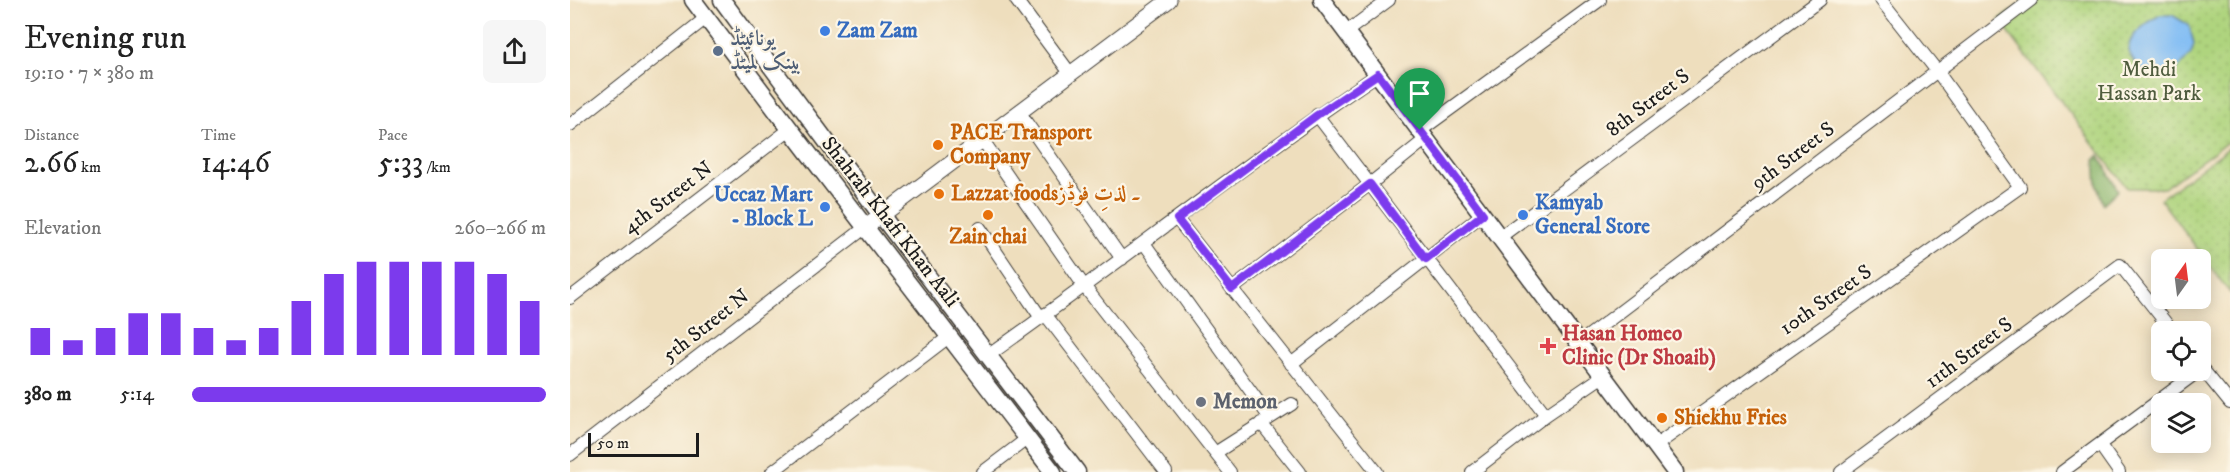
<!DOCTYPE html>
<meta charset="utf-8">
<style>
:root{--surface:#fff;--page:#f6f6f6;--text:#222;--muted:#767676;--accent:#7c3aed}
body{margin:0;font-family:"IM FELL DW Pica",Amiri,serif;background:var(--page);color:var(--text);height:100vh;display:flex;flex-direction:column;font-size:22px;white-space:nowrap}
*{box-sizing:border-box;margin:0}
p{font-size:20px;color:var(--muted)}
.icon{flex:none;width:33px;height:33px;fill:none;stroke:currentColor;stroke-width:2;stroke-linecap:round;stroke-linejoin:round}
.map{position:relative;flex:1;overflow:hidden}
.panel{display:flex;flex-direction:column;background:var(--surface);width:570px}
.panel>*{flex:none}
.needle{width:39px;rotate:14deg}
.buttons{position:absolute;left:1581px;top:249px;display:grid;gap:12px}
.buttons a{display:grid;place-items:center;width:60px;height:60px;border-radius:9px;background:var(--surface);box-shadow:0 3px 15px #0003;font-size:30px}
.scale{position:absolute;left:18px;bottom:15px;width:111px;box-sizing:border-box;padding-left:6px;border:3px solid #1c1c1c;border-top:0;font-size:16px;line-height:21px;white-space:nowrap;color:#1c1c1c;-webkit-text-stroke:4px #fcf5e5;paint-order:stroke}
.pin{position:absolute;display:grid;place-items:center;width:51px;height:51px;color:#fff;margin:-62px -26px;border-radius:50% 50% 50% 0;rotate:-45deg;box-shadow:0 0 6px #0007}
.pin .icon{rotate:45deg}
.round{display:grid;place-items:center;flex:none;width:63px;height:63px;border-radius:9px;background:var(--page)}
.headline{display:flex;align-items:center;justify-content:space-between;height:102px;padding:0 24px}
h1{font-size:33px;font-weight:600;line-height:45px}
.figures{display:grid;grid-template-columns:repeat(3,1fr);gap:9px;height:102px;padding:6px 24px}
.figures div{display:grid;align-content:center}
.figures b{font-size:30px;font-weight:600}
.figures small{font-size:16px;font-weight:400}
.figures p{font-size:16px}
.chart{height:168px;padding:12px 24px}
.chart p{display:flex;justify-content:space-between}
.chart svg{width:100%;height:108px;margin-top:6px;stroke:var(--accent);stroke-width:6}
ul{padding:0 24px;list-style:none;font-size:20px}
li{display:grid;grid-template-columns:96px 72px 1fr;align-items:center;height:45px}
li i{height:15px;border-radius:8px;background:var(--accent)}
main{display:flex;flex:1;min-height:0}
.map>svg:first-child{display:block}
.forest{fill:url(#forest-firs);stroke:#546944;stroke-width:1.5}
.park{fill:url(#park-dots);stroke:#66784d;stroke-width:1.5}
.water{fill:#82bdf4;stroke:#4f6c88;stroke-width:1.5}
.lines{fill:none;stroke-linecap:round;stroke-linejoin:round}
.minor-casing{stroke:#3c3934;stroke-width:14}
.tertiary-casing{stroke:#3c3934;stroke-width:17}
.secondary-casing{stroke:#3c3934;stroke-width:19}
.minor{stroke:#fff;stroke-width:12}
.tertiary{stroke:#fff;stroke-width:15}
.secondary{stroke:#fff;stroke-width:16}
.route-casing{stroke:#fff;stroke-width:12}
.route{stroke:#7c3aed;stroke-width:8}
.shop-dot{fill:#3f7fe0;stroke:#fcf5e5;stroke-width:2}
.service-dot{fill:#5c6f8a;stroke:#fcf5e5;stroke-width:2}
.food-dot{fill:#e8710a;stroke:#fcf5e5;stroke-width:2}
.health-dot{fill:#e0444e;stroke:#fcf5e5;stroke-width:2}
.worship-dot{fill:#6b7280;stroke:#fcf5e5;stroke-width:2}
.labels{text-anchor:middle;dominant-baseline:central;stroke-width:4.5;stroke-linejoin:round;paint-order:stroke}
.shop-label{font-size:21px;font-weight:bold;fill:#366cbe;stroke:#fcf5e5;text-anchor:start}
.service-label{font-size:21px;font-weight:bold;fill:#4e5e75;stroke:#fcf5e5;text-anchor:start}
.park-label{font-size:21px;fill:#4f5c3e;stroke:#fcf5e5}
.street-label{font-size:21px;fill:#1c1c1c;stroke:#fcf5e5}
.food-label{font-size:21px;font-weight:bold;fill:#c56008;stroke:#fcf5e5;text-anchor:start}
.health-label{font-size:21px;font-weight:bold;fill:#be3a42;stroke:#fcf5e5;text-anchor:start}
.worship-label{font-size:21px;font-weight:bold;fill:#5b616d;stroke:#fcf5e5;text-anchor:start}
</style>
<main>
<section class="panel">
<div class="headline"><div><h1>Evening run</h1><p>19:10 · 7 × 380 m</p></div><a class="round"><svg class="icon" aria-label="share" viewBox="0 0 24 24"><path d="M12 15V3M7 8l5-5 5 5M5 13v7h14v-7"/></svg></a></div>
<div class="figures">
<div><p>Distance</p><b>2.66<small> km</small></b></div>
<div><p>Time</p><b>14:46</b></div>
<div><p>Pace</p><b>5:33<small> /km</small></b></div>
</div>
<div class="chart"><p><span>Elevation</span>260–266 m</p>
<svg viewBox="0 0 160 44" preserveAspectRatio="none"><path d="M5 44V33M15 44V38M25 44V33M35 44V27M45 44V27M55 44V33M65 44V38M75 44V33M85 44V22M95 44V11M105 44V6M115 44V6M125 44V6M135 44V6M145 44V11M155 44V22"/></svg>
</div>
<ul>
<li><b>380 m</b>5:14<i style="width:100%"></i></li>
</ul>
</section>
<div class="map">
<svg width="1660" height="472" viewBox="0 0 1660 472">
<defs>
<pattern id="forest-firs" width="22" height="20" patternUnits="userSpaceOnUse" patternTransform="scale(1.5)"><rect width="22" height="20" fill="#8bb66d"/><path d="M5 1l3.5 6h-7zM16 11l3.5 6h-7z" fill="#719359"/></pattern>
<pattern id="park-dots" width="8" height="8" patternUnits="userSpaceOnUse" patternTransform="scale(1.5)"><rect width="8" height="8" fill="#afd47e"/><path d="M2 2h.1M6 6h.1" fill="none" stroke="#96b56c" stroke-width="1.8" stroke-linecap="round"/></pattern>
</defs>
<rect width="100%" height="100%" fill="#fcf5e5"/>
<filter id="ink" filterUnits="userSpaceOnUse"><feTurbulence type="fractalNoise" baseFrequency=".0167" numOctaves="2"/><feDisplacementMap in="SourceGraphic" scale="12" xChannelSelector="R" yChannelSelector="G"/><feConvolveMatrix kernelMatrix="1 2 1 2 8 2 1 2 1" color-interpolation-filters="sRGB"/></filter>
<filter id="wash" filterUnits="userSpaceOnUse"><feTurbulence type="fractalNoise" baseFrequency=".008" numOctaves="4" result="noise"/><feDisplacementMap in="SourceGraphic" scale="24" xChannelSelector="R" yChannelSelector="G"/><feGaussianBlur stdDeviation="1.35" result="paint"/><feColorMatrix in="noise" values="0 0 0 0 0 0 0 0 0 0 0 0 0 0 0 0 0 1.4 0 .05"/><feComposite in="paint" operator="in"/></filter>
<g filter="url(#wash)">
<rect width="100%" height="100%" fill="#eedebd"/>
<path class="forest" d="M1529,155L1548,190L1533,204L1527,185L1525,159Z"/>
<path class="park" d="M1456,0H1660V140L1594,188H1557L1429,20Z
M1660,147V293L1590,199Z"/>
<path class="water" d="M1590,15H1602L1619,25L1624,44L1621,54L1605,72L1581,76C1543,52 1559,33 1590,15Z"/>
</g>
<g filter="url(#ink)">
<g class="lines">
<defs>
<path id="minor" d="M446,0L500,73
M776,32L819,0
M449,112L552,259
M747,115L976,415
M0,125L136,18
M850,131L1030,0
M412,139L514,286L660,472
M607,219L807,472
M410,228L471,318
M930,237L1250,0
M574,243L700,418
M662,289L800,184L856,139
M0,298L220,129
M475,314L596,472
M1009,343L1461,0
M419,355C549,263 675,164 808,74
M721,364L913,214
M1630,366L1660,403
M691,423L730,472
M1530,445L1549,472
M1085,446L1450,187L1367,71L1311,0
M645,453L722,404
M0,455L296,227
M202,472L380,336
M413,472L458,438
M902,472L976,415L1033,376
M1271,472L1550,265L1603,332
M1492,472L1630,370"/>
<path id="tertiary" d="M296,227L599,0"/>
<path id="secondary" d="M123,0L220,129L483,472
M152,0L311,215L507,472
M752,0L1105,472"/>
</defs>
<use href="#minor" class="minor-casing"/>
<use href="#tertiary" class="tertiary-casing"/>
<use href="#secondary" class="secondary-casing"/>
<use href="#minor" class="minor"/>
<use href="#tertiary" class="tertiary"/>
<use href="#secondary" class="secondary"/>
</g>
</g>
<g class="lines" filter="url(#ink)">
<defs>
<path id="route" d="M808,74L913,214L856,259L800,184L662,289L607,219L747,115Z"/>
</defs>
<use href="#route" class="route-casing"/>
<use href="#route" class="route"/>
</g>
<g class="shop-dot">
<circle cx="255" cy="31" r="6"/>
<circle cx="255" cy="207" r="6"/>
<circle cx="953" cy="215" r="6"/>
</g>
<circle class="service-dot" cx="148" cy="51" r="6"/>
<g class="food-dot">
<circle cx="368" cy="145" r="6"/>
<circle cx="369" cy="194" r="6"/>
<circle cx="418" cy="215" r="6"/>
<circle cx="1092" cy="418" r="6"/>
</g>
<path class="health-dot" d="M975 337h6v6h6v6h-6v6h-6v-6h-6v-6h6z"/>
<circle class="worship-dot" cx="631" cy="402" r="6"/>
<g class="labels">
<g class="shop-label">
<text x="267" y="31">Zam Zam</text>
<text x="243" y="195" text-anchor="end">Uccaz Mart<tspan x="243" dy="24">- Block L</tspan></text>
<text x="965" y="203">Kamyab<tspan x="965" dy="24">General Store</tspan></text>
</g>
<g class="service-label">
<text x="160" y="39">یونائیٹڈ<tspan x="160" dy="24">بینک لمیٹڈ</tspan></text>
</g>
<g class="park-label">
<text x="1579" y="70">Mehdi<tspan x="1579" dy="24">Hassan Park</tspan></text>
</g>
<g class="street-label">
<text transform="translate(1078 103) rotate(-37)">8th Street S</text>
<text transform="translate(1223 156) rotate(-37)">9th Street S</text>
<text transform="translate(98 198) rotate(-37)">4th Street N</text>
<text transform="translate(320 222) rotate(52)">Shahrah Khafi Khan Aali</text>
<text transform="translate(1256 300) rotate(-35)">10th Street S</text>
<text transform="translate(136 326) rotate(-38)">5th Street N</text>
<text transform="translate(1399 353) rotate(-37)">11th Street S</text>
</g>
<g class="food-label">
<text x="380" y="133">PACE Transport<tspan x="380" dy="24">Company</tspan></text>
<text x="381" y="194">Lazzat foods۔ لذتِ فوڈز</text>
<text x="418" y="237" text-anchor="middle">Zain chai</text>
<text x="1104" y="418">Shiekhu Fries</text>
</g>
<g class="health-label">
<text x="992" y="334">Hasan Homeo<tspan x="992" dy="24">Clinic (Dr Shoaib)</tspan></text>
</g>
<g class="worship-label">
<text x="643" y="402">Memon</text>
</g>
</g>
</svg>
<div class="buttons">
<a><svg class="needle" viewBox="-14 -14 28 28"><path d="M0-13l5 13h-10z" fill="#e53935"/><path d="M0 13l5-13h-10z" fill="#767676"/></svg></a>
<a><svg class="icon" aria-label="locate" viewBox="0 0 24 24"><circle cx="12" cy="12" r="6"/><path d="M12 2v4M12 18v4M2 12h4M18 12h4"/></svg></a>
<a><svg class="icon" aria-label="layers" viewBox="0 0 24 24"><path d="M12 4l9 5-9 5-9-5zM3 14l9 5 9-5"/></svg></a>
</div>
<div class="scale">50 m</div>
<div class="pin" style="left:850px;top:130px;background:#1e9e55"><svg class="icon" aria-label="arrive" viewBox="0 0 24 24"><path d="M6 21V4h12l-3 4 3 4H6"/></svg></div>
</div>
</main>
